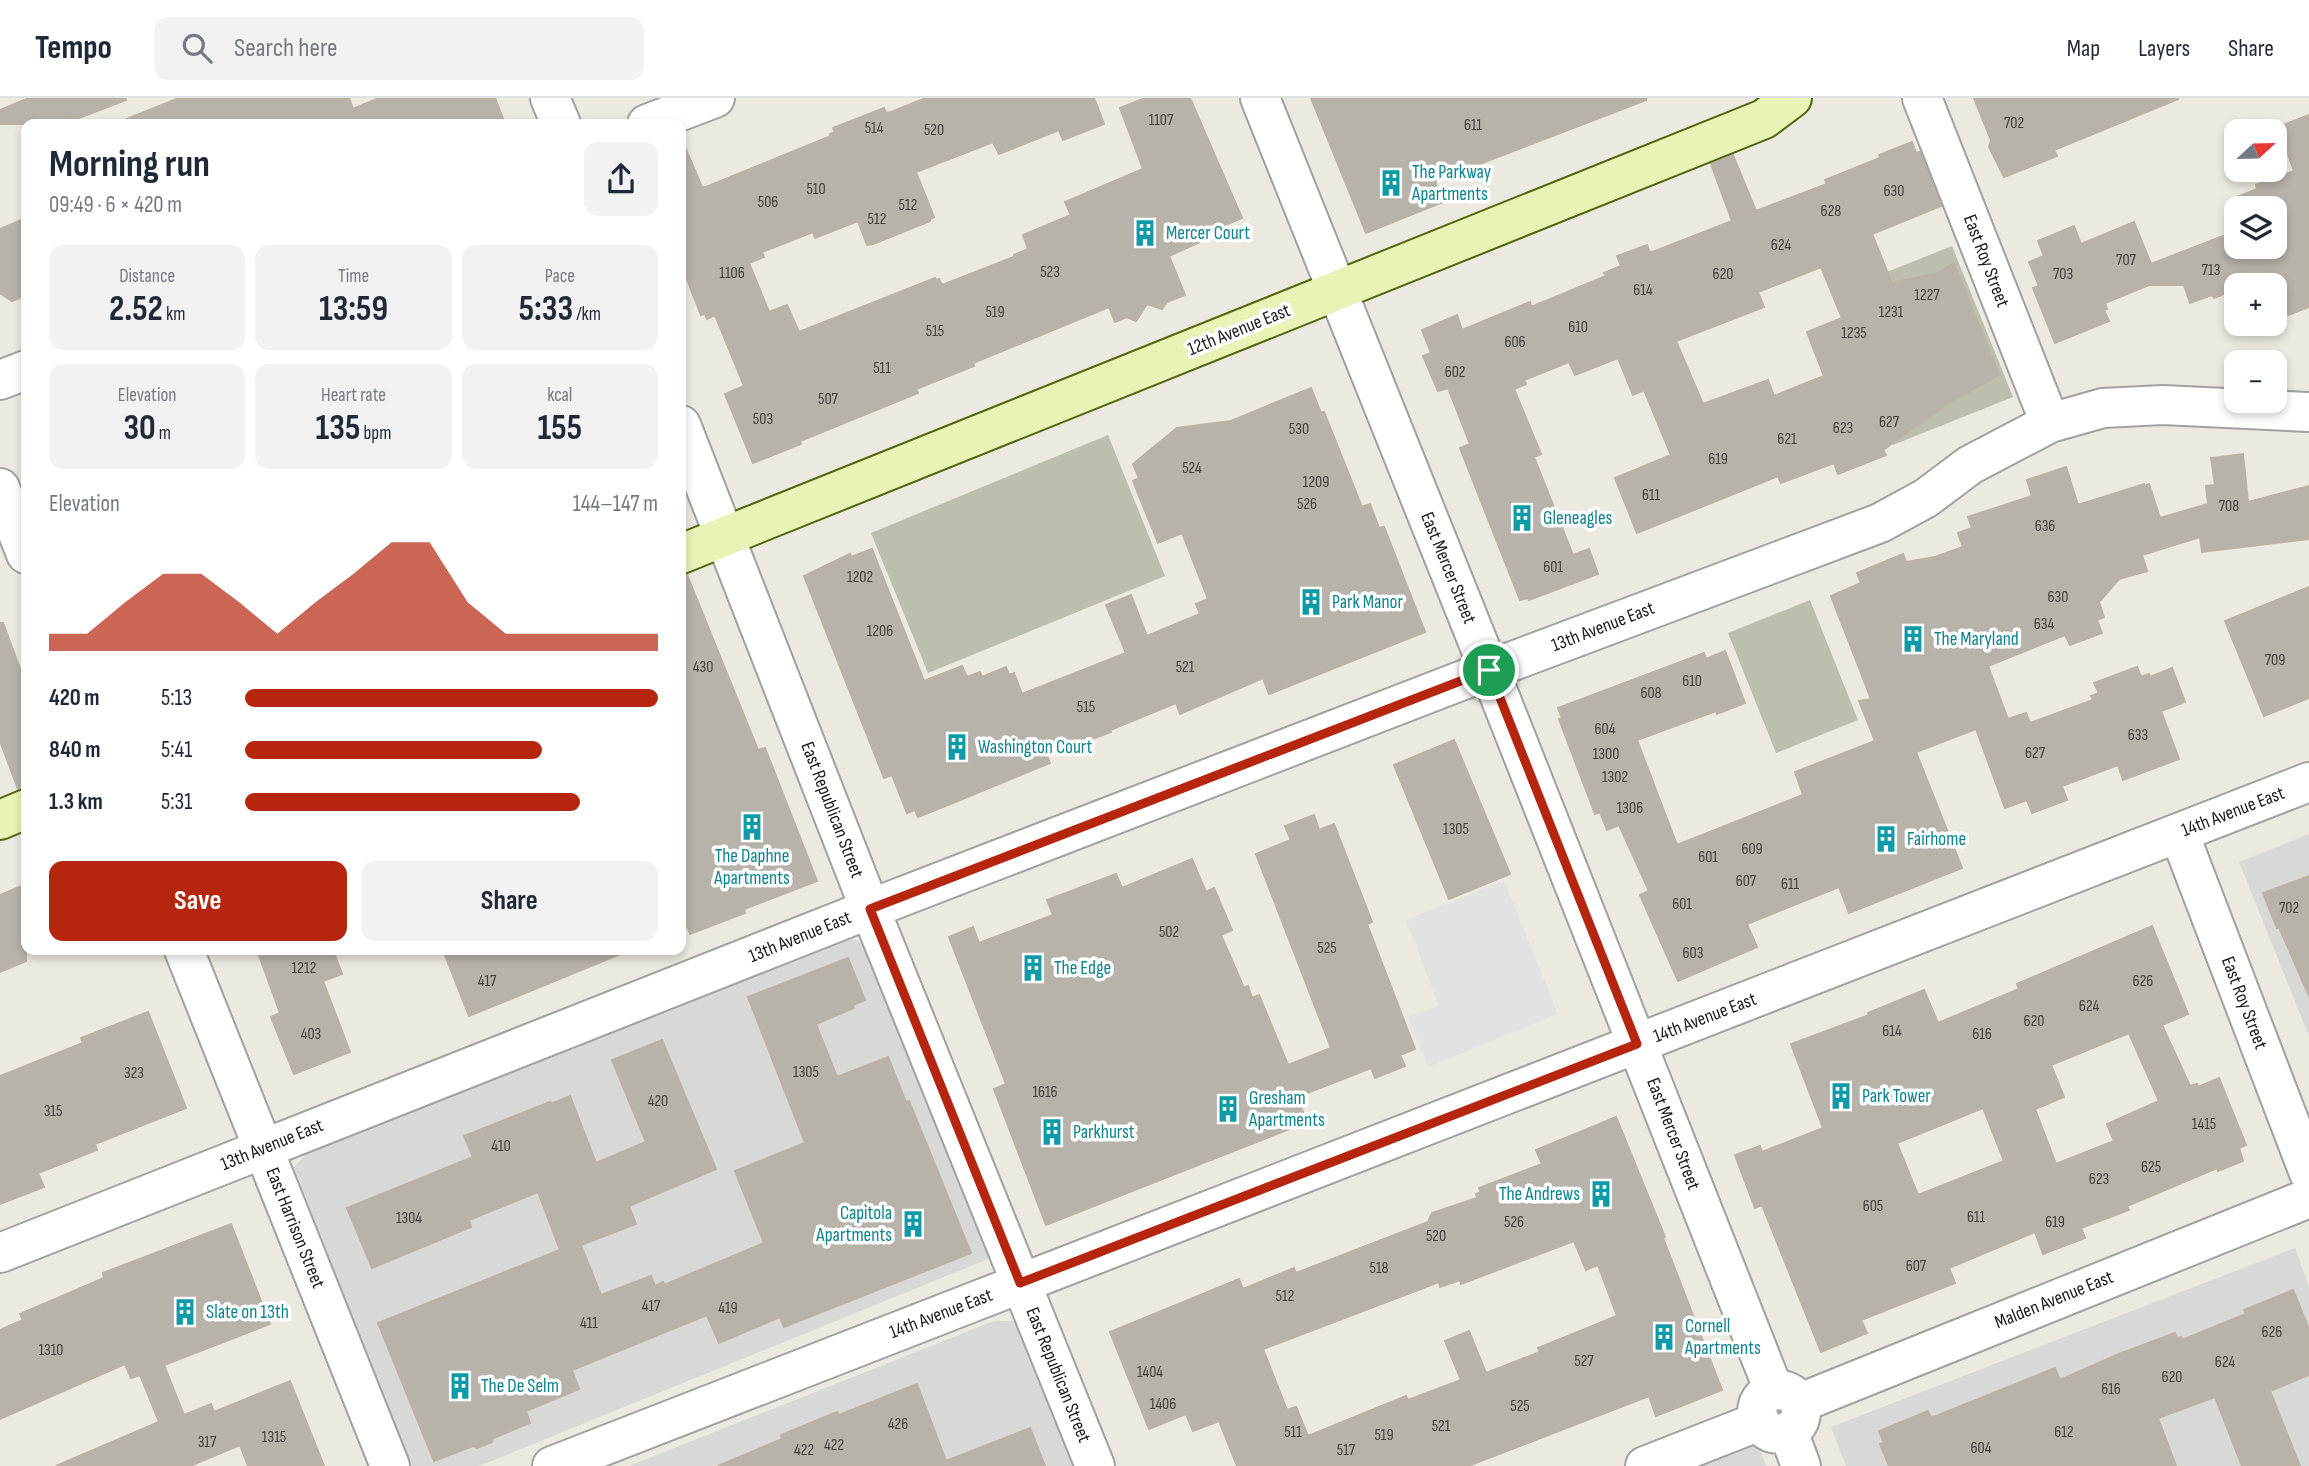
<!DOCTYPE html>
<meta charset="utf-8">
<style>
:root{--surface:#fff;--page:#f2f2f3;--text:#1f2937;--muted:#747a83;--line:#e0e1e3;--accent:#b6260f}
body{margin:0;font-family:"Sofia Sans Condensed",sans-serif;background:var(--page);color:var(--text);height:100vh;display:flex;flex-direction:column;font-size:26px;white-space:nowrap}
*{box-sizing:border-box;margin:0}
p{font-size:23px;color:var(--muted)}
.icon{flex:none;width:38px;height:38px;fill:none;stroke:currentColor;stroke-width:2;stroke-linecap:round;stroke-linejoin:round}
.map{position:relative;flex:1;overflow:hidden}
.drawer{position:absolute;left:21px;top:21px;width:665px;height:836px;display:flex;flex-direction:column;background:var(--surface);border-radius:14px;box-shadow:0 4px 10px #0003}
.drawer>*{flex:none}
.needle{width:46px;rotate:68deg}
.tools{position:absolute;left:2224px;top:21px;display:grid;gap:14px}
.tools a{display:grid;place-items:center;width:63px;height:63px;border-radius:14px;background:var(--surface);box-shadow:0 4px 10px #0003;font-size:35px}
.pin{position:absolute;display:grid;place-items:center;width:60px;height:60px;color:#fff;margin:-30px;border:4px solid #fff;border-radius:50%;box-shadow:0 2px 7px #0007}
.round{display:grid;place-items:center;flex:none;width:74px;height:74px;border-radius:14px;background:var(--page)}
.head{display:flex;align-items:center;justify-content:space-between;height:119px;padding:0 28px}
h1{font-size:38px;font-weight:700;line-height:52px}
.metrics{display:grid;grid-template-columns:repeat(3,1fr);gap:10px;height:119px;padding:7px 28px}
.metrics div{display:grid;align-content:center;border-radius:14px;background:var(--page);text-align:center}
.metrics b{font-size:35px;font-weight:700}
.metrics small{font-size:19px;font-weight:400}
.metrics p{font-size:19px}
.chart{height:196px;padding:14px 28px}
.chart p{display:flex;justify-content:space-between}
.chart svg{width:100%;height:126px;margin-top:7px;fill:var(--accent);opacity:.7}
.cta{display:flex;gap:14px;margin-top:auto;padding:14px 28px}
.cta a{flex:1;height:80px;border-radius:14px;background:var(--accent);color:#fff;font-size:28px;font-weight:700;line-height:80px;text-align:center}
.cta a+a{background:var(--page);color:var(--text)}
ul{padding:0 28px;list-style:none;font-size:23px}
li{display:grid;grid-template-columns:112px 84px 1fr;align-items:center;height:52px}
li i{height:18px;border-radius:9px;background:var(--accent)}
header{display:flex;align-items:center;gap:42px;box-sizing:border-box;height:98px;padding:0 35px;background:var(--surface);border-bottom:2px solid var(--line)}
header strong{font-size:33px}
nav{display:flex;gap:38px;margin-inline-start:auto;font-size:24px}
.search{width:490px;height:63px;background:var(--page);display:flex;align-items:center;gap:18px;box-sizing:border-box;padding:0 24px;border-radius:14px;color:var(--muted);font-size:26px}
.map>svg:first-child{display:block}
.residential{fill:#d8d8d7}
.construction{fill:#bcbfad}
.parking{fill:#e2e2e2}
.building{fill:#b7b2aa;stroke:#bcb2a4;stroke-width:2;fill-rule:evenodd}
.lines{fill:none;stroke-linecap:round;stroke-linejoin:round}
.street-casing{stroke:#a1a1a1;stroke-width:42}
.secondary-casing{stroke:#50660c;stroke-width:42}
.street{stroke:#fff;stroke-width:38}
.secondary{stroke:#e8f3b6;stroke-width:38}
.route-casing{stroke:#fff;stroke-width:14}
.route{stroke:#b6260f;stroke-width:9}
.labels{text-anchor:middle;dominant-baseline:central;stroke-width:7;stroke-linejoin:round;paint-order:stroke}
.number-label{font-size:16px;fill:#41403e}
.culture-label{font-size:19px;fill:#0d838f;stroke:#fff;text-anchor:start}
.street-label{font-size:19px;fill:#1a1a1a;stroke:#fff}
</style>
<header>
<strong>Tempo</strong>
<div class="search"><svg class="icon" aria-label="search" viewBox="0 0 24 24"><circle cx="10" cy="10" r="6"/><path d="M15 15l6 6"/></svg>Search here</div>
<nav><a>Map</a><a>Layers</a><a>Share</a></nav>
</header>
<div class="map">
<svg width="2309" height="1368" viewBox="0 0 2309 1368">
<rect width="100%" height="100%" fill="#ebe9e0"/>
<path class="residential" d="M2309,736V938L2239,764Z
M841,838L867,845L993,1159L479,1368H410L294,1069L308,1054Z
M2295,1150L2309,1188V1368H1846L1831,1329Z
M994,1223H1015L1026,1240L1076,1368H629Z
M1756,1343L1766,1368H1692Z"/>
<path class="construction" d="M1952,148L2013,299L1893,347L1832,196Z
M1108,337L1165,478L928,575L871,435Z
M1810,502L1858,622L1776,655L1728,535Z"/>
<path class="parking" d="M1504,783L1558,916L1428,969L1408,919L1439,908L1406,822Z"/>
<path class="building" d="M29,0H125L126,2L63,26H0V12Z
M179,0H349L353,11L379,0H495L505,26H117V25Z
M926,0H1094L1104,26L1063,42L1059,32L999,56L993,44L916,74L934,119L930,121V123L873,146L867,147L858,123L815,140L813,134L762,154L764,159L749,165L769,214L787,207L799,234L935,180L936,182L939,181L942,187L1014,159V157L1028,151L1023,137L1071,117L1065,104L1143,71L1120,10L1145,0H1190L1242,120L1206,135L1200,144L1169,158L1185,197L1167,204L1162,211L1147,206L1136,223L1127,219L1115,224L1109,209L973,265L974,268L916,291L918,295L800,343L801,346L753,365L725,296L744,288L715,217L707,221L705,216L701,217L681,166V40L702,89H706L831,38L830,36L835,34L833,30L884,10L886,15L891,14Z
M1311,0H1646V2L1435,83L1443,104L1366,135Z
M1974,0H2178V1L2054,52L2057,58L2004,79L1989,49L1991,42Z
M2309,17V209L2286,218L2282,206L2275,209V177L2247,187H2236V191L2214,200L2212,197L2190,205L2184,187H2149L2105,205L2107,211L2104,212L2109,223L2055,245L2033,190L2039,188L2029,164L2044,158L2038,143L2074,128L2081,146L2134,124L2151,166L2236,133V149H2275V110H2241L2237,99L2257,91L2256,87L2294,73L2278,29Z
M1912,44L1916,55L1920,54L1941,108L1872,136L1892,185L1937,175L1954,165L1999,277L1947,306L1883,352L1886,357L1838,376L1834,365L1781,385L1778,378L1637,435L1615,380L1671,357L1644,292L1633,297L1618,260L1575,277L1569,264L1524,282L1526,286L1514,291L1541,356L1534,359L1573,457L1589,451L1598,476L1529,502L1528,500L1520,502L1460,350L1470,346L1448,290L1438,293L1423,258L1431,255L1422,232L1457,217L1462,232L1530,204L1531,209L1606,178L1604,175L1621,168L1617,158L1647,147L1650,155L1732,123L1711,66L1733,57L1756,113L1827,86L1825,82L1880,60L1879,57ZM1821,169L1842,220L1807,234L1824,278L1774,298L1768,282L1703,306L1676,243L1764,209L1758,194Z
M26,120V197L12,203L0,195V131Z
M1311,290L1321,315L1324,314L1362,409L1370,406L1379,430L1384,429L1425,534L1269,596L1263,580L1180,616L1176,605L1110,632L1111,634L1047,658L1050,665L943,709L918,719L915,712L907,715L892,677L884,680L804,478L850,456L851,459L872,451L924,583L962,568L967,579L980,574L982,579L1006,569L1009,577L1014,575L1022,596L1126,555L1106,507L1131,497L1147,538L1200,516L1196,506L1208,501L1182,435L1158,445L1133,383L1139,380L1133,366L1177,330L1231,323Z
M2243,356L2248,404L2309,388V441L2202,454L2200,439L2142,457L2147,473L2119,481L2099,504L2104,519L2097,522L2102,535L2070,547L2065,537L1988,568L2008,621L2026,615L2030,625L2093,602L2091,598L2099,595L2094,585L2137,569L2141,579L2149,576L2150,579L2172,570L2185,604L2161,613L2179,661L2123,682L2118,667L2062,688L2067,702L2032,715L2027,702L2005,710L1976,631L1916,654L1962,770L1849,815L1839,789L1747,826L1757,849L1678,883L1640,797L1649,793L1619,727L1607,732L1600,714L1595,716L1559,621L1562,620L1558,610L1704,555L1706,561L1725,553L1745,605L1717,616L1716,613L1637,642L1677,747L1803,697L1795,674L1875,643L1859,603L1871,601L1831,498L1861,485L1857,475L1903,456L1906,464L1935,459L1963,449L1958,435L1972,430L1968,419L2032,398L2027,382L2066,369L2078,407L2144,386V388L2149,386L2160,420L2208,406L2206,388L2215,387L2211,360Z
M681,477H687L758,652L765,650L817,783L744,811L745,815L690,836L681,812Z
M2309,489V600L2264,618L2225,523Z
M0,525H3L26,587V690L18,691L0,643Z
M1454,642L1510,776L1449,801L1394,667Z
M1314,717L1319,732L1334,726L1372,824L1367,826L1415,951L1400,957L1405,968L1375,980L1371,970L1297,999L1307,1024L1046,1127L994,991L1006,986L949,839L973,829L979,845L1053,817L1047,802L1116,776L1122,790L1192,761L1206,794L1214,790L1232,832L1221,837L1244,890L1248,888L1252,900L1259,897L1288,967L1331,950L1256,756L1291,742L1285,728Z
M2309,778V898L2279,829L2277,830L2263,795Z
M26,786V863L0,874V797Z
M2152,828L2188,916L2162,927L2190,988L2197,986L2198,989L2219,980L2246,1047L2239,1050L2243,1063L2218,1073L2217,1070L2127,1108L2129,1112L2081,1130L2085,1140L2043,1156L2035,1134L1949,1170L1955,1185L1861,1222L1867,1235L1821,1254L1762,1107L1755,1110L1735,1057L1760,1048L1762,1054L1823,1030L1791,946L1869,917L1868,915L1924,892L1938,925L2019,891L2017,886ZM2129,935L2159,1003L2107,1026L2114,1043L2056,1066L2035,1011L2064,999L2051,967ZM1983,1010L2004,1063L1918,1097L1897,1045Z
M257,852H333L342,876L323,883L350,954L294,976L271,919L280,915Z
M443,852H627L628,853L469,918Z
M848,860L865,902L853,907L854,910L816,926L837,979L888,959L906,1004L909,1003L971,1155L784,1229L780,1219L719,1245L707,1217L572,1272L579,1291L526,1313L530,1325L493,1340L492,1344L477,1350L473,1348L434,1363L378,1225L560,1152L538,1094L469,1122L471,1129L372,1170L347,1110L473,1059L464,1038L550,1004L551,1006L570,998L596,1065L646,1044L612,962L662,942L716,1071L629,1108L636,1126L581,1147L601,1197L651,1178L655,1188L663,1184L664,1187L764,1145L735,1073L805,1045L748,899Z
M148,914L186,1010L95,1046L97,1052L38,1075L44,1089L0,1106V978L83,945L81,940Z
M1616,1019L1665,1139L1663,1140L1722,1292L1656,1318L1649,1298L1468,1368H1237L1219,1323L1193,1333L1186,1316L1149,1331L1110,1234L1239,1181L1243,1191L1294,1170L1296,1175L1428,1124L1432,1115L1477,1100L1476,1096L1481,1094L1479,1090L1542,1066L1536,1052ZM1574,1143L1586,1172L1598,1167L1617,1218L1538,1250L1540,1254L1486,1275L1469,1233L1445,1243L1461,1282L1408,1302L1406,1298L1308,1338L1296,1309L1287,1312L1263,1251L1439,1184L1440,1189L1460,1182L1461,1186Z
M231,1126L270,1226L164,1267L184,1317L211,1306L214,1314L290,1283L324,1368H248L240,1347L190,1368H56L159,1324L140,1277L131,1280L125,1266L0,1321V1232L23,1222L20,1216L104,1180L103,1175Z
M2293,1192L2309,1231V1277L2270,1293L2300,1368H2242L2215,1299L2158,1320L2176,1368H1889L1880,1346L1884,1345L1879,1333L1928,1313L1931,1320L2055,1270L2060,1282L2119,1256L2175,1235L2177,1240L2181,1239L2182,1242L2246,1216L2244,1212Z
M917,1286L946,1363L1030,1330L1045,1368H718L782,1341L781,1337L837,1314L839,1317Z"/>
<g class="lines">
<defs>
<path id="street" d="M550,0L561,26
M1260,0L1500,599L1774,1293
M1922,0L2050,325
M647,26L715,0
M0,282L26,272
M681,327L870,811L1095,1368
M0,390L26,456
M2179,735L2309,1075
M184,852L390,1368
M0,1155L870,811L1489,572L1880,425L1926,400L1970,367L2050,325L2103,310L2163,307L2309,314
M1757 1314a22 22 0 1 1 44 0a22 22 0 1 1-44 0Z
M1800,1305L2309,1100
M1788,1333L1801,1368
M552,1368L2309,684
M1645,1368L1760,1323"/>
<path id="secondary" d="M681,456L1764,21L1792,0
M0,722L26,711"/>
</defs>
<use href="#street" class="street-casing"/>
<use href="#secondary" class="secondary-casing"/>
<use href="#street" class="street"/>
<use href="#secondary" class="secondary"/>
</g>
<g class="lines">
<defs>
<path id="route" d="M1489,572L1637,946L1020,1185L870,811Z"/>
</defs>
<use href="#route" class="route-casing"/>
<use href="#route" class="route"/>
</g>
<defs>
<symbol id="building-bare" viewBox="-9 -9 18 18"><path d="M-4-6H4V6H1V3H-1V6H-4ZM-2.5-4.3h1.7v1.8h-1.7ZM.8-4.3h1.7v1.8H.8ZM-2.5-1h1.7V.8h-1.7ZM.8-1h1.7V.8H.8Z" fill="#0f9aa8" stroke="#fff" stroke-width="2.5" paint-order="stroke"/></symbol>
</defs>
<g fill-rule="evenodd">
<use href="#building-bare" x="1372" y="66" width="38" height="38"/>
<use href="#building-bare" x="1126" y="116" width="38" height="38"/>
<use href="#building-bare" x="1503" y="401" width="38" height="38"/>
<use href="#building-bare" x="1292" y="485" width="38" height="38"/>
<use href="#building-bare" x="1894" y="522" width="38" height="38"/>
<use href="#building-bare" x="938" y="630" width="38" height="38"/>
<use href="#building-bare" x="733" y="710" width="38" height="38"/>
<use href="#building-bare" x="1867" y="722" width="38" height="38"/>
<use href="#building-bare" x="1014" y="851" width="38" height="38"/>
<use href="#building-bare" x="1822" y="979" width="38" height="38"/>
<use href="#building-bare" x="1209" y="992" width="38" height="38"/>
<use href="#building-bare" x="1033" y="1015" width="38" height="38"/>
<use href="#building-bare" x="1582" y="1077" width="38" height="38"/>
<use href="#building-bare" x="894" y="1107" width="38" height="38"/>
<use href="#building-bare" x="166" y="1195" width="38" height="38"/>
<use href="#building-bare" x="1645" y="1220" width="38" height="38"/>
<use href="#building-bare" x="441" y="1269" width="38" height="38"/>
</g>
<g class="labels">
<g class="number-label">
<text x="1161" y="22">1107</text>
<text x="2014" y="25">702</text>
<text x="1473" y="27">611</text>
<text x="874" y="30">514</text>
<text x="934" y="32">520</text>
<text x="816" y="91">510</text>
<text x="1894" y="93">630</text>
<text x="768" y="104">506</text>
<text x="908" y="107">512</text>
<text x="1831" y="113">628</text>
<text x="877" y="121">512</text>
<text x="1781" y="147">624</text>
<text x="2126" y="162">707</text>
<text x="2211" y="172">713</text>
<text x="1050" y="174">523</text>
<text x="732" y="175">1106</text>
<text x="1723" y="176">620</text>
<text x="2063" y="176">703</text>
<text x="1643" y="192">614</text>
<text x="1927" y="197">1227</text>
<text x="995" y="214">519</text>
<text x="1891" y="214">1231</text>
<text x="1578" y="229">610</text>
<text x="935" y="233">515</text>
<text x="1854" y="235">1235</text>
<text x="1515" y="244">606</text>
<text x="882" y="270">511</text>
<text x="1455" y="274">602</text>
<text x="828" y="301">507</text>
<text x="763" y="321">503</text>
<text x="1889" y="324">627</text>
<text x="1843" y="330">623</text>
<text x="1299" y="331">530</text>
<text x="1787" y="341">621</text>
<text x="1718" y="361">619</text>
<text x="1192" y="370">524</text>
<text x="1316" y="384">1209</text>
<text x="1651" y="397">611</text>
<text x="1307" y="406">526</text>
<text x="2229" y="408">708</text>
<text x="2045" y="428">636</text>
<text x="1553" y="469">601</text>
<text x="860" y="479">1202</text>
<text x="2058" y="499">630</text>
<text x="2044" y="526">634</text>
<text x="880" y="533">1206</text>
<text x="2275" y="562">709</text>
<text x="703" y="569">430</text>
<text x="1185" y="569">521</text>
<text x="1692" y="583">610</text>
<text x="1651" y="595">608</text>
<text x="1086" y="609">515</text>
<text x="1605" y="631">604</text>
<text x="2138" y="637">633</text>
<text x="2035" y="655">627</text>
<text x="1606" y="656">1300</text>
<text x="1615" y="679">1302</text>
<text x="1630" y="710">1306</text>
<text x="1456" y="731">1305</text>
<text x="1752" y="751">609</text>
<text x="1708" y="759">601</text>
<text x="1746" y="783">607</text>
<text x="1790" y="786">611</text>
<text x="1682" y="806">601</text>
<text x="2289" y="810">702</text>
<text x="1169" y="834">502</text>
<text x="1327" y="850">525</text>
<text x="1693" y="855">603</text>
<text x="304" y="870">1212</text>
<text x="487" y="883">417</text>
<text x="2143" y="883">626</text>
<text x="2089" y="908">624</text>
<text x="2034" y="923">620</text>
<text x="1892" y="933">614</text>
<text x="311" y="936">403</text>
<text x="1982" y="936">616</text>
<text x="806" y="974">1305</text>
<text x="134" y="975">323</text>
<text x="1045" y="994">1616</text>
<text x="658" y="1003">420</text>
<text x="53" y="1013">315</text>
<text x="2204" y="1026">1415</text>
<text x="501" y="1048">410</text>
<text x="2151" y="1069">625</text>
<text x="2099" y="1081">623</text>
<text x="1873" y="1108">605</text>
<text x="1976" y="1119">611</text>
<text x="409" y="1120">1304</text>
<text x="1514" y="1124">526</text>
<text x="2055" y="1124">619</text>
<text x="1436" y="1138">520</text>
<text x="1916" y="1168">607</text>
<text x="1379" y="1170">518</text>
<text x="1285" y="1198">512</text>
<text x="651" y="1208">417</text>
<text x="728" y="1210">419</text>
<text x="589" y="1225">411</text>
<text x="2272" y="1234">626</text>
<text x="51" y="1252">1310</text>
<text x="1584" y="1263">527</text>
<text x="2225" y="1264">624</text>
<text x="1150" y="1274">1404</text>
<text x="2172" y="1279">620</text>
<text x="2111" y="1291">616</text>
<text x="1163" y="1306">1406</text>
<text x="1520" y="1308">525</text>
<text x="898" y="1326">426</text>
<text x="1441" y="1328">521</text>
<text x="1293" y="1334">511</text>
<text x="2064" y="1334">612</text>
<text x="1384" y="1337">519</text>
<text x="274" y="1339">1315</text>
<text x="207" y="1344">317</text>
<text x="834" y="1347">422</text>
<text x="1981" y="1350">604</text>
<text x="804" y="1352">422</text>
<text x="1346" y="1352">517</text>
</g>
<g class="culture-label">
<text x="1412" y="74">The Parkway<tspan x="1412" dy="22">Apartments</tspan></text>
<text x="1166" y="135">Mercer Court</text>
<text x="1543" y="420">Gleneagles</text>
<text x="1332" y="504">Park Manor</text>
<text x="1934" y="541">The Maryland</text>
<text x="978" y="649">Washington Court</text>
<text x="1907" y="741">Fairhome</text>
<text x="752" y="758" text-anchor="middle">The Daphne<tspan x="752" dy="22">Apartments</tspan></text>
<text x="1054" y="870">The Edge</text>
<text x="1862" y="998">Park Tower</text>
<text x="1249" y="1000">Gresham<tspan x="1249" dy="22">Apartments</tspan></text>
<text x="1073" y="1034">Parkhurst</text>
<text x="1580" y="1096" text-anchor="end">The Andrews</text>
<text x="892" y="1115" text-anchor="end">Capitola<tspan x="892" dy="22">Apartments</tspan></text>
<text x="206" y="1214">Slate on 13th</text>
<text x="1685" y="1228">Cornell<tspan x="1685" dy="22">Apartments</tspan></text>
<text x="481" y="1288">The De Selm</text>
</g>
<g class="street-label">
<text transform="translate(1986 163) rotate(69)">East Roy Street</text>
<text transform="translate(1239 232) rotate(-22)">12th Avenue East</text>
<text transform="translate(1448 470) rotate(68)">East Mercer Street</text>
<text transform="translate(1603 529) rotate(-21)">13th Avenue East</text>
<text transform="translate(832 712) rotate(69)">East Republican Street</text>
<text transform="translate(2233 714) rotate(-21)">14th Avenue East</text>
<text transform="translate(800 839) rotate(-22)">13th Avenue East</text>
<text transform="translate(2244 905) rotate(69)">East Roy Street</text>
<text transform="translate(1705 920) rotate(-21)">14th Avenue East</text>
<text transform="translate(1673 1036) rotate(69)">East Mercer Street</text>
<text transform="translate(272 1047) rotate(-22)">13th Avenue East</text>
<text transform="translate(295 1130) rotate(68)">East Harrison Street</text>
<text transform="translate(2054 1202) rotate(-22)">Malden Avenue East</text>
<text transform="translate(941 1216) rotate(-21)">14th Avenue East</text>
<text transform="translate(1058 1277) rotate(68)">East Republican Street</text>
</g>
</g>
</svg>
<div class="tools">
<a><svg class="needle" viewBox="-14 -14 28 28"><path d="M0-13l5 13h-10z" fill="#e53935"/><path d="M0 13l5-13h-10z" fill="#747a83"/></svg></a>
<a><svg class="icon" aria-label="layers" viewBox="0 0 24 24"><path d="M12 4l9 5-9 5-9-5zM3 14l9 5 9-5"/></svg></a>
<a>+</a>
<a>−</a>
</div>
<div class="pin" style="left:1489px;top:572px;background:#1e9e55"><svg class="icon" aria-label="arrive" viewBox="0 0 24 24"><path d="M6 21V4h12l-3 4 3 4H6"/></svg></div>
<section class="drawer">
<div class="head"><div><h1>Morning run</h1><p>09:49 · 6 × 420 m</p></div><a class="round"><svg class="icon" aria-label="share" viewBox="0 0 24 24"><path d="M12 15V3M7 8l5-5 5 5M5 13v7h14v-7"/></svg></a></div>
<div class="metrics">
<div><p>Distance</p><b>2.52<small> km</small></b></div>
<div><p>Time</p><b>13:59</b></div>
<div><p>Pace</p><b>5:33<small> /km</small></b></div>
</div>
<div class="metrics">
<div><p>Elevation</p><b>30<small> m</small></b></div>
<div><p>Heart rate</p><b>135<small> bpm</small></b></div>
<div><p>kcal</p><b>155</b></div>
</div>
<div class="chart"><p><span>Elevation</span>144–147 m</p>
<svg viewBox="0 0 160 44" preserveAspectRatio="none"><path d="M0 44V38L10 38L20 27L30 17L40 17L50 27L60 38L70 27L80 17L90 6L100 6L110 27L120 38L130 38L140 38L150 38L160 38V44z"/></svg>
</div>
<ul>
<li><b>420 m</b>5:13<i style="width:100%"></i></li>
<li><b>840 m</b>5:41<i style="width:72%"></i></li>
<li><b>1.3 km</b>5:31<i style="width:81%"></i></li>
</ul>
<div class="cta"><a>Save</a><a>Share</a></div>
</section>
</div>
